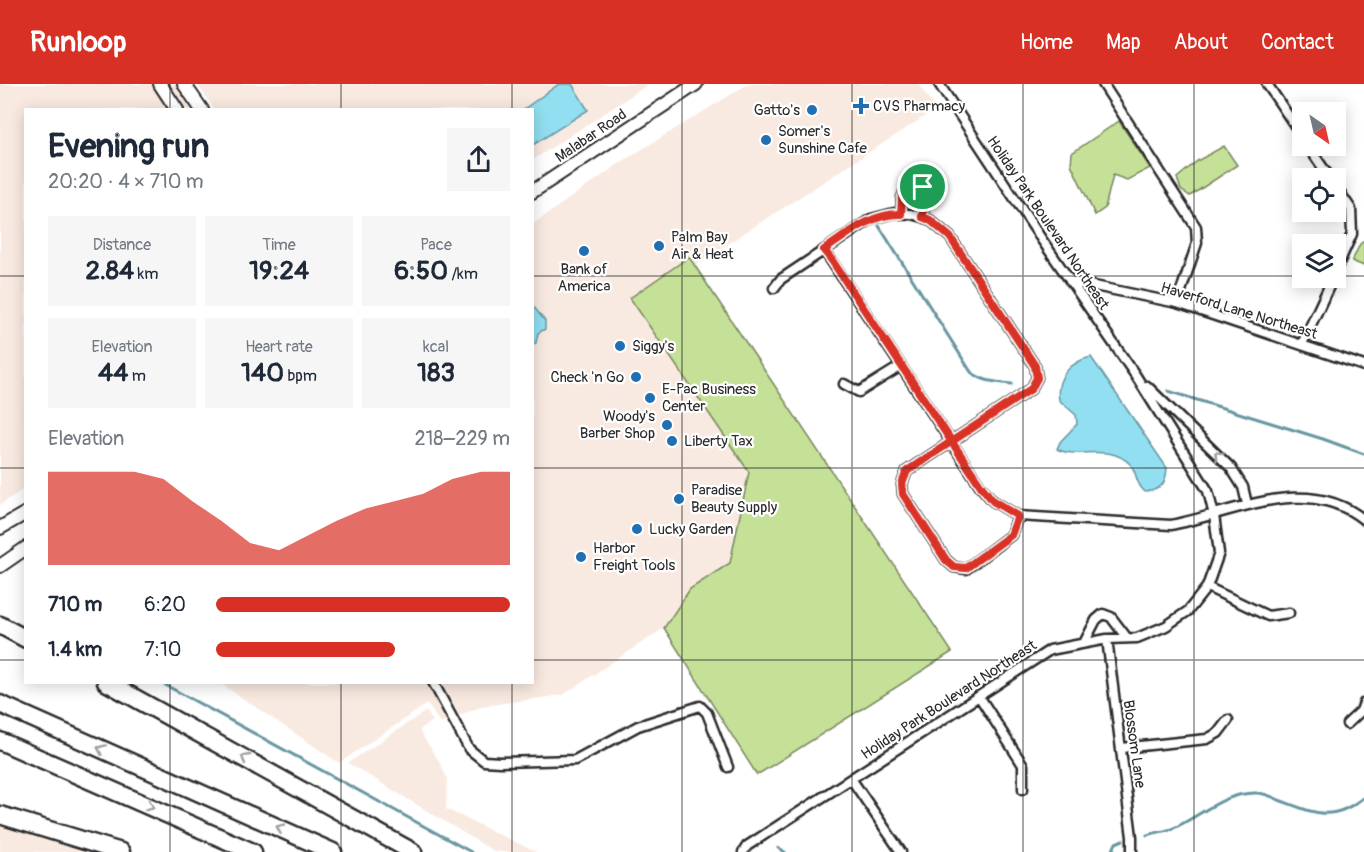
<!DOCTYPE html>
<meta charset="utf-8">
<style>
:root{--surface:#fff;--page:#f6f6f7;--text:#1f2937;--muted:#747a83;--accent:#d93025}
body{margin:0;font-family:Pangolin,sans-serif;background:var(--page);color:var(--text);height:100vh;display:flex;flex-direction:column;font-size:22px;white-space:nowrap}
*{box-sizing:border-box;margin:0}
p{font-size:20px;color:var(--muted)}
.icon{flex:none;width:33px;height:33px;fill:none;stroke:currentColor;stroke-width:2;stroke-linecap:round;stroke-linejoin:round}
.map{position:relative;flex:1;overflow:hidden}
.side{position:absolute;left:24px;top:24px;width:510px;height:576px;display:flex;flex-direction:column;background:var(--surface);border-radius:0px;box-shadow:0 3px 15px #0003}
.side>*{flex:none}
.needle{width:39px;rotate:146deg}
.tools{position:absolute;left:1292px;top:18px;display:grid;gap:12px}
.tools a{display:grid;place-items:center;width:54px;height:54px;border-radius:0px;background:var(--surface);box-shadow:0 3px 15px #0003;font-size:30px}
.pin{position:absolute;display:grid;place-items:center;width:51px;height:51px;color:#fff;margin:-26px;border:3px solid #fff;border-radius:50%;box-shadow:0 2px 6px #0007}
.round{display:grid;place-items:center;flex:none;width:63px;height:63px;border-radius:0px;background:var(--page)}
.overview{display:flex;align-items:center;justify-content:space-between;height:102px;padding:0 24px}
h1{font-size:33px;font-weight:700;line-height:45px}
.metrics{display:grid;grid-template-columns:repeat(3,1fr);gap:9px;height:102px;padding:6px 24px}
.metrics div{display:grid;align-content:center;border-radius:0px;background:var(--page);text-align:center}
.metrics b{font-size:26px;font-weight:700}
.metrics small{font-size:16px;font-weight:400}
.metrics p{font-size:16px}
.chart{height:168px;padding:12px 24px}
.chart p{display:flex;justify-content:space-between}
.chart svg{width:100%;height:108px;margin-top:6px;fill:var(--accent);opacity:.7}
ul{padding:0 24px;list-style:none;font-size:20px}
li{display:grid;grid-template-columns:96px 72px 1fr;align-items:center;height:45px}
li i{height:15px;border-radius:8px;background:var(--accent)}
header{display:flex;align-items:center;gap:36px;box-sizing:border-box;height:84px;padding:0 30px;background:var(--accent);color:#fff}
header strong{font-size:28px}
nav{display:flex;gap:33px;margin-inline-start:auto;font-size:21px}
.map>svg:first-child{display:block}
.built{fill:#f9eae1}
.green{fill:#c5e097;stroke:#788661;stroke-width:1.5}
.water{fill:#91dff0;stroke:#6897a1;stroke-width:1.5}
.lines{fill:none;stroke-linecap:round;stroke-linejoin:round}
.stream{stroke:#6897a1;stroke-width:3}
.street-casing{stroke:#2b2b2b;stroke-width:13}
.secondary-casing{stroke:#2b2b2b;stroke-width:16}
.highway-casing{stroke:#2b2b2b;stroke-width:21}
.street{stroke:#fff;stroke-width:8}
.secondary{stroke:#fff;stroke-width:12}
.highway{stroke:#fff;stroke-width:16}
.oneway{stroke:#a0a0a0}
.route-casing{stroke:#fff;stroke-width:12}
.route{stroke:#d93025;stroke-width:8}
.grid{fill:none;stroke:#2b2b2b;stroke-width:1.5;stroke-opacity:0.55}
.poi-dot{fill:#1f6fb2;stroke:#fff;stroke-width:2}
.labels{text-anchor:middle;dominant-baseline:central;stroke-width:4.5;stroke-linejoin:round;paint-order:stroke}
.poi-label{font-size:15px;fill:#2b2b2b;stroke:#fff;text-anchor:start}
.street-label{font-size:15px;fill:#2b2b2b;stroke:#fff}
</style>
<header>
<strong>Runloop</strong>
<nav><a>Home</a><a>Map</a><a>About</a><a>Contact</a></nav>
</header>
<div class="map">
<svg width="1364" height="768" viewBox="0 0 1364 768">
<rect width="100%" height="100%" fill="#fff"/>
<filter id="ink" filterUnits="userSpaceOnUse"><feTurbulence type="fractalNoise" baseFrequency=".0167" numOctaves="2"/><feDisplacementMap in="SourceGraphic" scale="12" xChannelSelector="R" yChannelSelector="G"/><feConvolveMatrix kernelMatrix="1 2 1 2 8 2 1 2 1" color-interpolation-filters="sRGB"/></filter>
<g filter="url(#ink)">
<path class="built" d="M0,0H154L171,25L26,26L25,404L0,421Z
M166,0H178L195,25H187L181,22Z
M197,0H649L533,76L532,26L214,25Z
M748,0H918L936,25L695,181L688,173L630,213L749,388L730,479L690,505L664,544L563,611L483,622L440,639L427,620L339,679L220,599L532,598L533,140L623,77Z
M426,627L433,637L421,644L420,648L439,677L447,694L446,725L536,768H495L348,679Z
M3,741L83,768H0V743Z"/>
<path class="green" d="M1119,37L1150,84L1127,96L1113,91L1105,124L1095,131L1071,80L1072,69Z
M1224,62L1237,81L1190,112L1181,106L1177,94L1197,77Z
M1364,157V182L1352,177L1360,160Z
M689,173L952,568L757,691L664,544L690,505L730,479L749,388L630,214Z"/>
<path class="water" d="M559,0H572L588,26L533,61L532,26L524,25Z
M533,222L545,237V245L538,249L536,259L533,260Z
M1091,273L1167,384C1166,400 1161,406 1145,408C1134,398 1138,389 1130,380C1108,358 1077,376 1057,365L1060,358L1077,340L1076,331L1059,316C1055,294 1070,278 1091,273Z"/>
<g class="lines">
<path class="stream" d="M879,142L971,288C983,298 997,298 1012,300
M1168,307L1323,355L1364,370
M160,598L471,768
M1147,751C1157,748 1169,747 1178,742C1204,729 1226,708 1257,709C1264,709 1273,713 1279,716C1314,729 1332,739 1364,713
M778,764L785,768
M1112,768L1116,759L1123,756"/>
<defs>
<path id="street" d="M1103,0L1196,143L1197,159L1177,219
M1267,0L1302,52
M1308,62L1330,94
M1335,101L1351,125L1352,150L1335,188
M901,130L902,114L907,103L913,100L923,103L927,113L922,133
M824,166L981,403L993,417L1018,432L1171,441C1234,429 1307,389 1364,436
M1070,197L1177,219L1364,282
M774,204L781,195L871,135L894,129L911,130L922,133L930,136L950,153L1035,282L1037,294L1031,305L907,387L902,400L903,410L946,476L954,483L966,485L1011,451L1018,432
M1302,260L1333,194
M844,300L859,308L901,282
M1147,302L1231,384L1243,403L1247,420
M1207,503L1268,532L1289,529
M1107,555L1132,753V768
M1084,559L1096,536L1103,530L1111,533L1127,554
M433,598L469,665L484,677L500,678L575,676L638,642L700,622L707,629L728,683
M979,612L1023,681V705
M1347,640L1361,627L1364,619
M1122,664L1207,655L1218,649L1228,636
M852,696L901,768
M743,768L747,762L1050,566L1107,555L1137,554L1166,542L1188,527L1207,503L1219,469L1214,431L1208,407L1136,292L1042,156L939,0"/>
<path id="secondary" d="M160,0L177,26
M184,0L202,26
M532,108L696,0
M0,444L26,429
M0,482L26,464"/>
<path id="highway" d="M0,541L26,555
M106,598L413,768
M0,620L333,768
M0,657L253,768
M0,731L121,768"/>
</defs>
<use href="#street" class="street-casing"/>
<use href="#secondary" class="secondary-casing"/>
<use href="#highway" class="highway-casing"/>
<use href="#street" class="street"/>
<use href="#secondary" class="secondary"/>
<use href="#highway" class="highway"/>
</g>
<defs><path id="oneway-chevron" d="M-2-3.5L2.5 0L-2 3.5" fill="none" stroke-width="1.6" stroke-linecap="round" stroke-linejoin="round" transform="scale(1.5)"/></defs>
<g class="oneway">
<use href="#oneway-chevron" transform="translate(1218 371) rotate(-135)"/>
<use href="#oneway-chevron" transform="translate(101 665) rotate(-156)"/>
<use href="#oneway-chevron" transform="translate(245 674) rotate(-150)"/>
<use href="#oneway-chevron" transform="translate(150 722) rotate(24)"/>
<use href="#oneway-chevron" transform="translate(280 744) rotate(-156)"/>
</g>
</g>
<g class="lines" filter="url(#ink)">
<defs>
<path id="route" d="M923,103L913,100L907,103L902,114L901,130C871,129 847,151 824,166L833,178L981,402L993,417L1018,432L1011,451L966,484L954,483L946,476L903,410L902,400L907,387L1031,305L1037,294L1035,282L950,153L930,136L922,133L927,113L923,103"/>
</defs>
<use href="#route" class="route-casing"/>
<use href="#route" class="route"/>
</g>
<path class="grid" d="M170,0V26M341,0V26M512,0V26M682,0V768M852,0V768M1023,0V768M1194,0V768M0,192H26M532,192H1302M1335,192H1364M0,384H26M532,384H1364M0,576H26M532,576H1364M170,598V768M341,598V768M512,598V768"/>
<g class="poi-dot">
<path d="M858 13h6v6h6v6h-6v6h-6v-6h-6v-6h6z"/>
<circle cx="812" cy="26" r="6"/>
<circle cx="766" cy="56" r="6"/>
<circle cx="659" cy="162" r="6"/>
<circle cx="584" cy="167" r="6"/>
<circle cx="620" cy="262" r="6"/>
<circle cx="636" cy="293" r="6"/>
<circle cx="650" cy="314" r="6"/>
<circle cx="667" cy="341" r="6"/>
<circle cx="672" cy="357" r="6"/>
<circle cx="679" cy="415" r="6"/>
<circle cx="637" cy="445" r="6"/>
<circle cx="581" cy="473" r="6"/>
</g>
<g class="labels">
<g class="poi-label">
<text x="873" y="22">CVS Pharmacy</text>
<text x="800" y="26" text-anchor="end">Gatto's</text>
<text x="778" y="47">Somer's<tspan x="778" dy="17">Sunshine Cafe</tspan></text>
<text x="671" y="153">Palm Bay<tspan x="671" dy="17">Air &amp; Heat</tspan></text>
<text x="584" y="185" text-anchor="middle">Bank of<tspan x="584" dy="17">America</tspan></text>
<text x="632" y="262">Siggy's</text>
<text x="624" y="293" text-anchor="end">Check 'n Go</text>
<text x="662" y="305">E-Pac Business<tspan x="662" dy="17">Center</tspan></text>
<text x="655" y="332" text-anchor="end">Woody's<tspan x="655" dy="17">Barber Shop</tspan></text>
<text x="684" y="357">Liberty Tax</text>
<text x="691" y="406">Paradise<tspan x="691" dy="17">Beauty Supply</tspan></text>
<text x="649" y="445">Lucky Garden</text>
<text x="593" y="464">Harbor<tspan x="593" dy="17">Freight Tools</tspan></text>
</g>
<g class="street-label">
<text transform="translate(591 52) rotate(-34)">Malabar Road</text>
<text transform="translate(1048 139) rotate(56)">Holiday Park Boulevard Northeast</text>
<text transform="translate(1239 227) rotate(17)">Haverford Lane Northeast</text>
<text transform="translate(949 616) rotate(-33)">Holiday Park Boulevard Northeast</text>
<text transform="translate(1134 660) rotate(82)">Blossom Lane</text>
</g>
</g>
</svg>
<div class="tools">
<a><svg class="needle" viewBox="-14 -14 28 28"><path d="M0-13l5 13h-10z" fill="#e53935"/><path d="M0 13l5-13h-10z" fill="#747a83"/></svg></a>
<a><svg class="icon" aria-label="locate" viewBox="0 0 24 24"><circle cx="12" cy="12" r="6"/><path d="M12 2v4M12 18v4M2 12h4M18 12h4"/></svg></a>
<a><svg class="icon" aria-label="layers" viewBox="0 0 24 24"><path d="M12 4l9 5-9 5-9-5zM3 14l9 5 9-5"/></svg></a>
</div>
<div class="pin" style="left:923px;top:103px;background:#1e9e55"><svg class="icon" aria-label="arrive" viewBox="0 0 24 24"><path d="M6 21V4h12l-3 4 3 4H6"/></svg></div>
<section class="side">
<div class="overview"><div><h1>Evening run</h1><p>20:20 · 4 × 710 m</p></div><a class="round"><svg class="icon" aria-label="share" viewBox="0 0 24 24"><path d="M12 15V3M7 8l5-5 5 5M5 13v7h14v-7"/></svg></a></div>
<div class="metrics">
<div><p>Distance</p><b>2.84<small> km</small></b></div>
<div><p>Time</p><b>19:24</b></div>
<div><p>Pace</p><b>6:50<small> /km</small></b></div>
</div>
<div class="metrics">
<div><p>Elevation</p><b>44<small> m</small></b></div>
<div><p>Heart rate</p><b>140<small> bpm</small></b></div>
<div><p>kcal</p><b>183</b></div>
</div>
<div class="chart"><p><span>Elevation</span>218–229 m</p>
<svg viewBox="0 0 160 44" preserveAspectRatio="none"><path d="M0 44V6L10 6L20 6L30 6L40 9L50 18L60 26L70 35L80 38L90 32L100 26L110 21L120 18L130 15L140 9L150 6L160 6V44z"/></svg>
</div>
<ul>
<li><b>710 m</b>6:20<i style="width:100%"></i></li>
<li><b>1.4 km</b>7:10<i style="width:61%"></i></li>
</ul>
</section>
</div>
